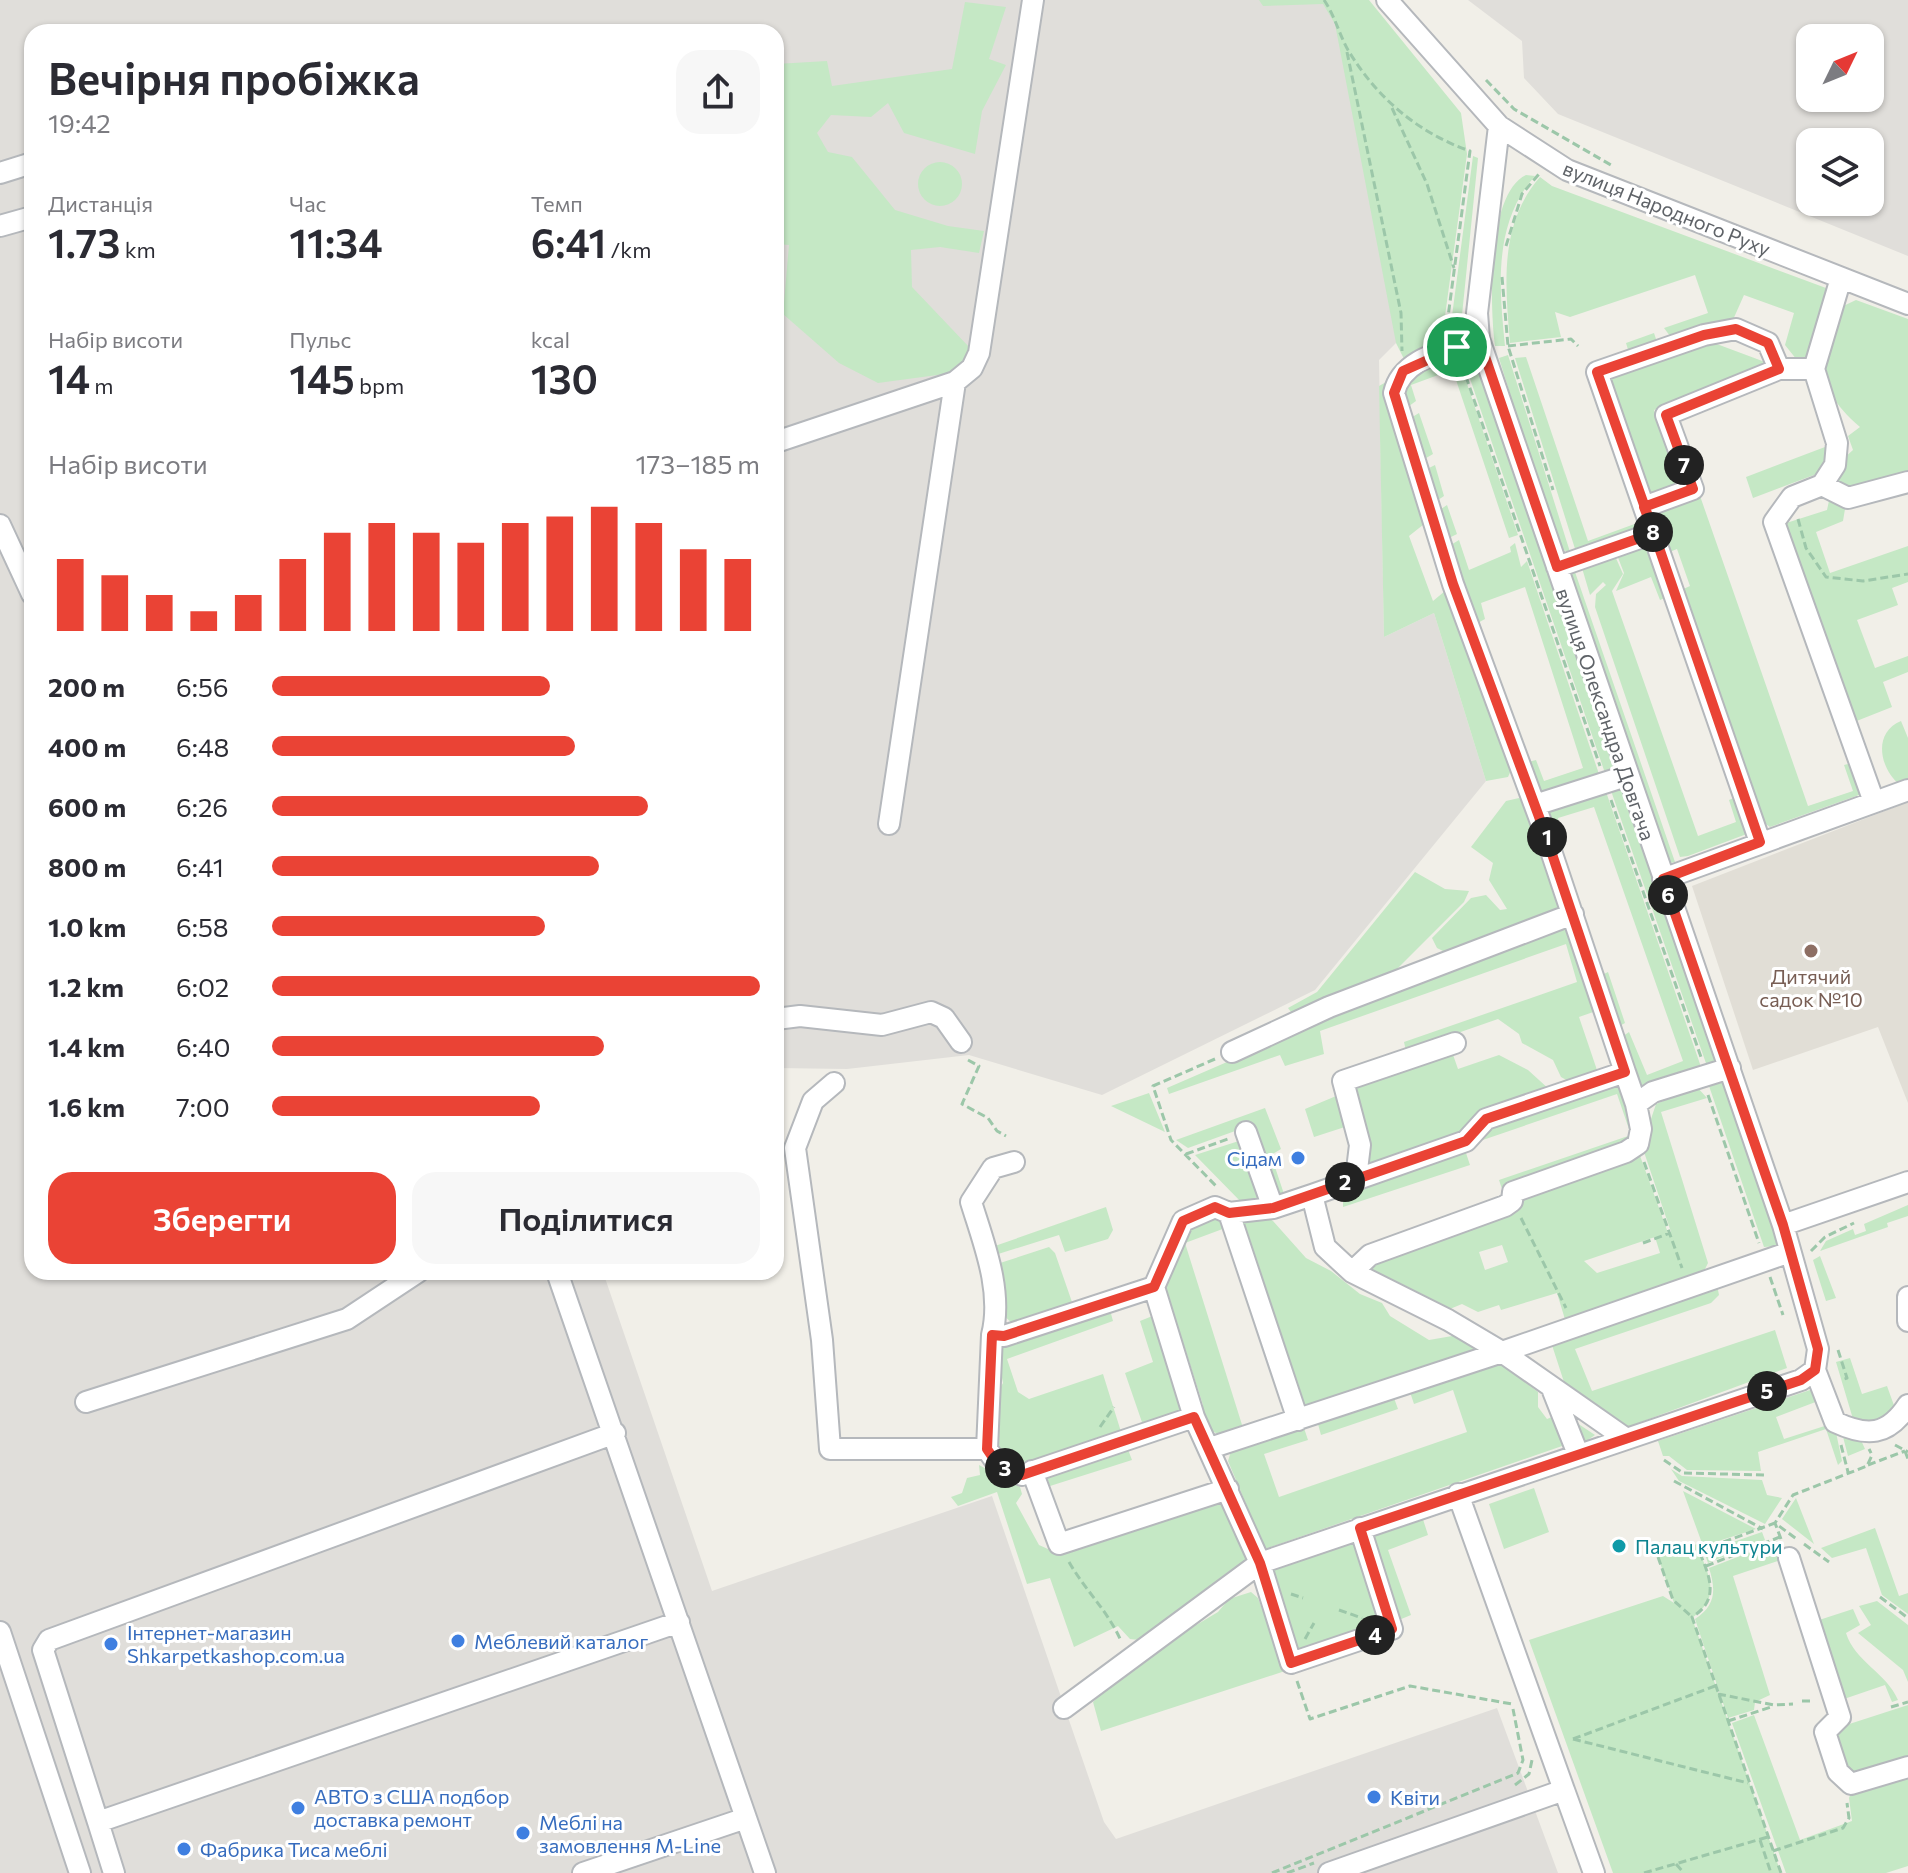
<!DOCTYPE html>
<html lang="uk">
<meta charset="utf-8">
<style>
:root{--surface:#fff;--page:#f7f7f7;--text:#2b2b33;--muted:#7c7c81;--accent:#ea4335}
body{margin:0;font-family:Commissioner,sans-serif;background:var(--page);color:var(--text);height:100vh;display:flex;flex-direction:column;font-size:30px;white-space:nowrap}
*{box-sizing:border-box;margin:0}
p{font-size:26px;color:var(--muted)}
.icon{flex:none;width:44px;height:44px;fill:none;stroke:currentColor;stroke-width:2;stroke-linecap:round;stroke-linejoin:round}
.map{position:relative;flex:1;overflow:hidden}
.side{position:absolute;left:24px;top:24px;width:760px;height:1256px;display:flex;flex-direction:column;background:var(--surface);border-radius:24px;box-shadow:0 2px 6px #0004}
.side>*{flex:none}
.needle{width:52px;rotate:47deg}
.tools{position:absolute;left:1796px;top:24px;display:grid;gap:16px}
.tools a{display:grid;place-items:center;width:88px;height:88px;border-radius:16px;background:var(--surface);box-shadow:0 2px 6px #0004;font-size:40px}
.pin{position:absolute;display:grid;place-items:center;width:68px;height:68px;color:#fff;margin:-34px;border:4px solid #fff;border-radius:50%;box-shadow:0 2px 8px #0007}
.km{position:absolute;width:40px;height:40px;margin:-20px;border-radius:50%;background:#222;color:#fff;font-size:22px;line-height:40px;text-align:center}
.round{display:grid;place-items:center;flex:none;width:84px;height:84px;border-radius:24px;background:var(--page)}
.head{display:flex;align-items:center;justify-content:space-between;height:136px;padding:0 24px}
h1{font-size:44px;font-weight:600;line-height:60px}
.figures{display:grid;grid-template-columns:repeat(3,1fr);gap:12px;height:136px;padding:8px 24px}
.figures div{display:grid;align-content:center}
.figures b{font-size:40px;font-weight:600}
.figures small{font-size:22px;font-weight:400}
.figures p{font-size:22px}
.chart{height:224px;padding:16px 24px}
.chart p{display:flex;justify-content:space-between}
.chart svg{width:100%;height:144px;margin-top:8px;stroke:var(--accent);stroke-width:6}
.primary-button{display:flex;gap:16px;margin-top:auto;padding:16px 24px}
.primary-button a{flex:1;height:92px;border-radius:24px;background:var(--accent);color:#fff;font-size:32px;font-weight:600;line-height:92px;text-align:center}
.primary-button a+a{background:var(--page);color:var(--text)}
ul{padding:0 24px;list-style:none;font-size:26px}
li{display:grid;grid-template-columns:128px 96px 1fr;align-items:center;height:60px}
li i{height:20px;border-radius:10px;background:var(--accent)}
.map>svg:first-child{display:block}
.industrial{fill:#e0deda;fill-rule:evenodd}
.education{fill:#e1ded6}
.green{fill:#c5e8c5;fill-rule:evenodd}
.lines{fill:none;stroke-linecap:round;stroke-linejoin:round}
.minor-casing{stroke:#b5b8bc;stroke-width:24}
.path{stroke:#9cc7a9;stroke-width:3;stroke-dasharray:8 4;stroke-linecap:butt}
.minor{stroke:#fff;stroke-width:20}
.route-casing{stroke:#fff;stroke-width:16}
.route{stroke:#ea4335;stroke-width:10}
.education-dot{fill:#8d6e63;stroke:#fff;stroke-width:3}
.shop-dot{fill:#3f7fe0;stroke:#fff;stroke-width:3}
.culture-dot{fill:#0f9aa8;stroke:#fff;stroke-width:3}
.labels{text-anchor:middle;dominant-baseline:central;stroke-width:6;stroke-linejoin:round;paint-order:stroke}
.street-label{font-size:20px;fill:#5f6368;stroke:#fff}
.education-label{font-size:20px;fill:#785e54;stroke:#fff}
.shop-label{font-size:20px;fill:#366cbe;stroke:#fff;text-anchor:start}
.culture-label{font-size:20px;fill:#0d838f;stroke:#fff;text-anchor:start}
</style>
<div class="map">
<svg width="1908" height="1873" viewBox="0 0 1908 1873">
<rect width="100%" height="100%" fill="#f1efe8"/>
<path class="industrial" d="M0,0H1338L1418,99L1396,343L1379,360L1384,637L1434,613L1486,781L1315,990L1102,1095L969,1055L847,1069L776,1068V32H32V1272H603L712,1591L992,1496L1104,1822L1116,1839L1497,1708L1558,1873H0Z
M1468,0H1908V256L1558,114L1524,78L1522,41ZM1810,38H1870V98H1810ZM1810,142H1870V202H1810Z"/>
<path class="education" d="M1908,802V1103L1878,1027L1753,1070L1692,886Z"/>
<path class="green" d="M1259,0H1369L1461,113L1467,154L1445,316L1452,343L1405,361L1396,343L1335,24L1323,4L1263,6Z
M965,2L1006,7L989,59L1006,65L982,111L975,154L904,133L888,103L871,117L831,115L817,133L828,152L852,157L895,210L948,226L984,231L979,253L940,247L911,250L912,287L970,348L967,371L878,383L839,363L783,314L789,245L776,244V64L827,61L832,86L952,69Z
M1473,156L1478,158L1462,315L1466,332L1458,338L1452,316Z
M918 184a22 22 0 1 1 44 0a22 22 0 1 1-44 0Z
M1526,175L1535,176C1493,223 1499,287 1505,346H1495C1490,309 1486,194 1526,175Z
M1540,177L1552,186L1826,288L1815,349L1806,359L1797,360L1785,345L1794,313L1744,295L1732,322L1670,336L1664,328L1708,313L1695,275L1570,317L1555,312L1561,337L1510,343C1505,284 1499,224 1540,177Z
M1856,300L1908,319V477L1844,490L1837,484L1843,459L1853,450L1848,436L1860,427C1812,385 1823,365 1837,309Z
M1654,333L1657,342L1629,353L1626,343Z
M1706,340L1765,362L1764,367L1654,410L1682,487L1646,500L1602,375Z
M1455,352L1460,367L1411,385L1416,401L1405,409L1402,381Z
M1508,355L1570,552L1562,550L1555,540L1499,358Z
M1526,357L1588,541L1640,522L1648,529L1576,552L1515,358Z
M1471,362L1476,364L1615,767L1614,773L1606,776L1466,367Z
M1462,369L1518,535L1509,538L1453,371Z
M1388,381L1428,521L1409,536L1433,601L1445,591L1513,766L1508,777L1486,781L1434,613L1384,637L1379,386Z
M1419,413L1433,454L1421,461L1409,419Z
M1825,447L1828,460L1822,472L1753,498L1746,477Z
M1435,465L1444,496L1435,502L1425,470Z
M1699,493L1808,806L1853,791L1844,765L1852,763L1862,791L1859,795L1770,827L1763,822L1679,591L1690,586L1677,549L1667,553L1651,513Z
M1830,496L1846,503L1843,521L1816,532L1830,573L1908,546V582L1892,588L1898,605L1857,620L1875,668L1908,656V672L1883,682L1892,707L1849,724L1780,525L1827,510Z
M1447,505L1457,534L1447,539L1438,511Z
M1459,540L1469,570L1511,552L1510,547L1515,543L1521,567L1527,561L1600,777L1550,796L1539,793L1528,762L1536,760L1544,781L1583,768L1525,587L1481,603L1485,619L1474,625L1449,546Z
M1651,542L1670,596L1660,600L1651,577L1616,591L1624,573L1617,555Z
M1615,556L1623,574L1612,591L1698,836L1736,822L1729,800L1738,796L1752,832L1688,856L1680,857L1595,607L1596,594L1606,585L1603,582L1590,595L1582,568Z
M1575,572L1675,862L1670,863L1664,860L1570,575Z
M1901,721L1908,738V782L1900,785C1880,769 1872,733 1901,721Z
M1623,784L1719,1058L1716,1065L1708,1069L1609,785Z
M1604,786L1700,1064V1072L1639,1089L1619,1039L1629,1032L1647,1075L1683,1061L1594,807L1558,818L1560,836L1552,840L1545,812Z
M1519,798L1531,811L1529,823L1558,894L1560,909L1449,954L1437,948L1432,938L1471,898L1486,895L1500,910L1507,909L1489,880L1493,863L1471,847L1506,801Z
M1415,872L1445,889L1469,891L1464,902L1394,972L1294,1016L1288,1008L1317,992Z
M1571,924L1599,1010L1579,1017L1598,1073L1570,1082L1561,1077L1553,1060L1522,1043L1519,1034L1498,1019L1406,1051L1404,1042L1577,982L1566,944L1320,1031L1324,1054L1285,1066L1280,1055L1169,1094L1167,1088L1310,1026L1329,1012Z
M1608,972L1625,1023L1614,1029L1598,977Z
M1451,1049L1458,1069L1499,1055L1528,1070L1550,1090L1452,1141L1363,1176L1348,1083Z
M1623,1075L1636,1143L1503,1192L1499,1180L1631,1135L1617,1094L1474,1143L1488,1120Z
M1722,1076L1781,1238L1777,1246L1764,1247L1708,1083Z
M1697,1087L1707,1098L1661,1112L1708,1263L1702,1275L1567,1326L1557,1293L1501,1310L1499,1305L1478,1312L1462,1304L1445,1311L1381,1281L1365,1267L1450,1238L1454,1228L1516,1209L1536,1188L1639,1153L1668,1233L1671,1232L1642,1146L1656,1104ZM1655,1237L1660,1253L1597,1273L1584,1261ZM1502,1245L1508,1262L1485,1270L1479,1252Z
M1149,1093L1165,1132L1111,1106Z
M1341,1094L1351,1125L1314,1137L1305,1109Z
M1265,1108L1281,1149L1271,1155L1284,1194L1276,1196L1249,1126L1188,1148L1176,1140Z
M1242,1140L1261,1188L1259,1200L1243,1204L1195,1155Z
M1465,1150L1470,1165L1343,1207V1195L1357,1185Z
M1908,1205V1216L1887,1223L1888,1227L1820,1251L1826,1241L1853,1229L1855,1235L1866,1231L1864,1224Z
M1106,1207L1113,1230L1108,1239L1065,1252L1059,1235L995,1255L992,1247Z
M1262,1215L1273,1221L1306,1258L1331,1271L1360,1294L1382,1303L1390,1316L1429,1340L1458,1335L1485,1351L1303,1413L1238,1229L1246,1218Z
M1215,1216L1226,1219L1228,1227L1185,1243L1243,1428L1223,1436L1209,1430L1200,1417L1203,1405L1164,1283L1189,1225Z
M1049,1247L1055,1253L1072,1302L1066,1310L1012,1323L1002,1314L997,1264Z
M1820,1256L1836,1298L1826,1301L1813,1260Z
M1717,1285L1719,1295L1711,1303L1575,1349L1592,1391L1775,1330L1787,1368L1622,1429L1564,1382L1550,1339Z
M1110,1310L1113,1321L1007,1359L1018,1392L1029,1399L1103,1374L1122,1435L1025,1467L1003,1458C990,1432 988,1408 1003,1383L997,1353L1004,1345Z
M1155,1315L1189,1413L1144,1428L1125,1373L1153,1362L1140,1321Z
M1850,1358L1862,1394L1887,1386L1896,1411L1873,1425L1853,1419L1836,1362Z
M1496,1360L1538,1392V1407L1547,1419L1562,1413L1595,1435L1576,1448L1565,1445L1265,1549L1228,1461L1231,1451L1304,1428L1308,1440L1264,1454L1279,1497L1467,1432L1453,1390L1414,1404L1410,1392Z
M1822,1386L1826,1398L1776,1417L1784,1439L1834,1423L1842,1461L1838,1465L1826,1429L1758,1452L1761,1471L1687,1470L1669,1456H1663L1658,1441Z
M1394,1398L1398,1409L1321,1435L1318,1424Z
M1842,1433L1860,1438L1865,1449L1848,1456Z
M1127,1447L1132,1460L1050,1486L1046,1475Z
M979,1465L1020,1487L1022,1494L1016,1503L1039,1545L1059,1554L1224,1497L1248,1554L1247,1561L1228,1572L1140,1640L1130,1639L1118,1626L1074,1647L1050,1578L1027,1584L997,1492L958,1506L951,1497L962,1493L967,1478L980,1475Z
M1671,1469L1682,1476L1762,1480L1767,1495L1782,1498L1765,1524L1679,1481Z
M1534,1488L1549,1532L1504,1549L1489,1504Z
M1683,1491L1756,1529L1703,1546Z
M1796,1498L1814,1544L1782,1519Z
M1421,1513L1428,1535L1388,1550L1411,1615L1394,1622L1370,1549L1378,1529Z
M1360,1528L1392,1629L1291,1663L1260,1563Z
M1875,1528L1899,1596L1908,1593V1614L1882,1595L1866,1548L1832,1558L1821,1548Z
M1762,1532L1765,1540L1708,1563L1704,1552Z
M1779,1541L1784,1559L1733,1576L1770,1695L1755,1702L1754,1710L1728,1718L1695,1619C1716,1605 1716,1590 1709,1568Z
M1697,1544C1707,1575 1724,1594 1692,1618L1781,1873H1613L1529,1640L1663,1596L1674,1603L1658,1557Z
M1251,1592L1258,1598L1285,1671L1101,1731L1093,1702L1131,1664L1218,1612L1229,1599Z
M1877,1601L1908,1625V1682L1903,1670L1858,1633L1871,1625L1859,1606Z
M1853,1609L1860,1625L1846,1633C1855,1662 1886,1672 1898,1700L1892,1702L1885,1685L1844,1699L1816,1621Z
M1908,1705V1759L1853,1777C1838,1764 1834,1747 1837,1728Z
M1754,1715L1800,1840L1852,1821L1849,1798L1853,1788L1908,1770V1866L1886,1873H1786L1732,1723Z"/>
<g class="lines">
<defs>
<path id="minor" d="M1387,0L1499,126L1567,170L1908,304
M0,173L32,163
M0,226L32,217
M1479,339C1447,351 1402,357 1394,393L1453,584L1545,833L1625,1072
M1814,369L1837,443L1835,465L1822,485L1792,497L1774,522L1874,802
M776,442L955,382L972,368L979,353L1033,0
M1822,485L1848,498L1908,482
M1644,507L1693,489L1666,415L1779,369H1814L1841,278
M0,525L32,594
M1557,567L1654,533
M1535,805L1626,776
M889,824L955,382
M1760,842L1597,372L1704,335L1736,329L1768,343L1779,369
M1663,879L1908,790
M776,1019L800,1016L882,1025L931,1012L944,1018L961,1042
M1232,1052L1329,1007L1573,914
M834,1083L813,1101L795,1148L822,1340L830,1449H987L998,1465L1022,1475L1194,1417
M1246,1132L1273,1208
M1014,1162L993,1168L971,1202C984,1244 1003,1291 992,1335L1004,1336L1154,1287L1183,1221L1215,1207L1229,1213L1273,1208L1312,1195L1466,1141L1486,1119L1625,1072L1636,1104L1653,1092L1730,1068
M1356,1178L1360,1145L1343,1081L1455,1043
M1312,1195L1325,1247L1352,1272L1448,1320L1502,1352L1625,1438
M1229,1213L1298,1420
M1783,1225L1908,1182
M557,1272L765,1873
M1352,1272L1370,1255L1505,1206L1512,1201L1513,1192L1626,1152L1638,1144L1641,1129L1636,1104
M1154,1287L1194,1417L1260,1563L1291,1663L1392,1629L1360,1528
M1908,1297V1321
M1815,1370L1835,1422C1867,1437 1888,1436 1908,1405
M1553,1391L1578,1454
M86,1402L347,1319L418,1272
M1210,1448L1502,1352L1790,1252
M987,1449L992,1335
M1032,1471L1059,1544L1228,1489
M1789,1558L1840,1717L1825,1732L1838,1772L1851,1784L1908,1767
M0,1632L80,1873
M1064,1708L1260,1563L1801,1380L1815,1370L1818,1349L1783,1225L1479,339L1477,313L1499,126
M1564,1790L1594,1873
M98,1822L43,1650L49,1640L615,1433
M114,1873L98,1822L679,1622
M583,1873L746,1818
M1329,1873L1564,1790L1458,1494"/>
</defs>
<use href="#minor" class="minor-casing"/>
<path class="path" d="M1324,0C1335,16 1339,34 1348,50C1377,98 1418,133 1470,151L1448,317L1451,327
M1347,52L1401,313L1402,351
M1486,80L1514,109L1611,165
M1392,108L1427,184L1454,268
M1506,246L1522,194L1539,174
M1502,277L1508,346L1553,490
M1508,346L1571,339L1578,346
M1462,365L1600,766
M1798,519L1806,548L1826,577L1863,581L1908,574
M1611,800L1701,1057
M1215,1059L1153,1086L1171,1140L1218,1188
M968,1060L979,1066L962,1104L988,1118L997,1131L1006,1136
M1708,1095L1759,1243
M1186,1154L1228,1139
M1644,1162L1682,1268
M1521,1218L1566,1308
M1643,1243L1670,1233
M1811,1251L1825,1237L1854,1223
M1770,1277L1783,1315
M1838,1350L1847,1378L1841,1380
M1100,1427L1114,1407
M1841,1445L1848,1472
M1895,1445L1908,1452
M1905,1451L1908,1459
M1664,1460L1683,1473L1765,1475
M1868,1465L1905,1451
M1674,1481L1763,1529
M1781,1539L1775,1523L1793,1495L1867,1466L1872,1455L1869,1449
M1804,1544L1829,1562
M1658,1557L1673,1600L1692,1617
M1069,1562C1085,1590 1108,1611 1121,1641
M1706,1566L1780,1537
M1291,1594L1303,1598
M1880,1597L1908,1618
M1339,1610L1362,1618
M1305,1639L1314,1623
M1297,1681L1310,1719L1410,1686L1512,1704
M1718,1694L1774,1705L1793,1704
M1802,1701H1814
M1891,1707L1908,1702
M1728,1721L1771,1707
M1573,1739L1748,1783
M1573,1739L1715,1686
M1515,1785L1529,1774L1532,1760
M1760,1840L1771,1873
M1773,1851L1843,1828L1849,1818L1847,1803
M1676,1864L1684,1873
M1272,1873L1518,1773L1523,1760L1513,1709
M1287,1873L1314,1863
M1644,1873L1768,1837
M1781,1873L1692,1617C1720,1600 1710,1577 1699,1551L1775,1523L1798,1540"/>
<use href="#minor" class="minor"/>
</g>
<g class="lines">
<defs>
<path id="route" d="M1457,347L1403,371L1394,393L1453,584L1545,833L1625,1072L1486,1119L1466,1141L1273,1208L1229,1213L1215,1207L1183,1221L1154,1287L1004,1336L992,1335L987,1449L998,1465L1022,1475L1194,1417L1260,1563L1291,1663L1392,1629L1360,1528L1801,1380L1815,1370L1818,1349L1783,1225L1663,879L1760,842L1654,533L1644,507L1693,489L1666,415L1779,369L1768,343L1736,329L1704,335L1597,372L1654,533L1557,567L1479,339L1457,347"/>
</defs>
<use href="#route" class="route-casing"/>
<use href="#route" class="route"/>
</g>
<circle class="education-dot" cx="1811" cy="951" r="8"/>
<g class="shop-dot">
<circle cx="1298" cy="1158" r="8"/>
<circle cx="458" cy="1641" r="8"/>
<circle cx="111" cy="1644" r="8"/>
<circle cx="1374" cy="1797" r="8"/>
<circle cx="298" cy="1808" r="8"/>
<circle cx="523" cy="1833" r="8"/>
<circle cx="184" cy="1849" r="8"/>
</g>
<circle class="culture-dot" cx="1619" cy="1546" r="8"/>
<g class="labels">
<g class="street-label">
<text transform="translate(1667 208) rotate(22)">вулиця Народного Руху</text>
<text transform="translate(1606 714) rotate(71)">вулиця Олександра Довгача</text>
</g>
<g class="education-label">
<text x="1811" y="976">Дитячий<tspan x="1811" dy="23">садок №10</tspan></text>
</g>
<g class="shop-label">
<text x="1282" y="1158" text-anchor="end">Сідам</text>
<text x="127" y="1632">Інтернет-магазин<tspan x="127" dy="23">Shkarpetkashop.com.ua</tspan></text>
<text x="474" y="1641">Меблевий каталог</text>
<text x="314" y="1796">АВТО з США подбор<tspan x="314" dy="23">доставка ремонт</tspan></text>
<text x="1390" y="1797">Квіти</text>
<text x="539" y="1822">Меблі на<tspan x="539" dy="23">замовлення M-Line</tspan></text>
<text x="200" y="1849">Фабрика Тиса меблі</text>
</g>
<g class="culture-label">
<text x="1635" y="1546">Палац культури</text>
</g>
</g>
</svg>
<div class="tools">
<a><svg class="needle" viewBox="-14 -14 28 28"><path d="M0-13l5 13h-10z" fill="#e53935"/><path d="M0 13l5-13h-10z" fill="#7c7c81"/></svg></a>
<a><svg class="icon" aria-label="layers" viewBox="0 0 24 24"><path d="M12 4l9 5-9 5-9-5zM3 14l9 5 9-5"/></svg></a>
</div>
<div class="pin" style="left:1457px;top:347px;background:#1e9e55"><svg class="icon" aria-label="arrive" viewBox="0 0 24 24"><path d="M6 21V4h12l-3 4 3 4H6"/></svg></div>
<b class="km" style="left:1547px;top:837px">1</b>
<b class="km" style="left:1345px;top:1182px">2</b>
<b class="km" style="left:1005px;top:1468px">3</b>
<b class="km" style="left:1375px;top:1635px">4</b>
<b class="km" style="left:1767px;top:1391px">5</b>
<b class="km" style="left:1668px;top:895px">6</b>
<b class="km" style="left:1684px;top:465px">7</b>
<b class="km" style="left:1653px;top:532px">8</b>
<section class="side">
<div class="head"><div><h1>Вечірня пробіжка</h1><p>19:42</p></div><a class="round"><svg class="icon" aria-label="share" viewBox="0 0 24 24"><path d="M12 15V3M7 8l5-5 5 5M5 13v7h14v-7"/></svg></a></div>
<div class="figures">
<div><p>Дистанція</p><b>1.73<small> km</small></b></div>
<div><p>Час</p><b>11:34</b></div>
<div><p>Темп</p><b>6:41<small> /km</small></b></div>
</div>
<div class="figures">
<div><p>Набір висоти</p><b>14<small> m</small></b></div>
<div><p>Пульс</p><b>145<small> bpm</small></b></div>
<div><p>kcal</p><b>130</b></div>
</div>
<div class="chart"><p><span>Набір висоти</span>173–185 m</p>
<svg viewBox="0 0 160 44" preserveAspectRatio="none"><path d="M5 44V22M15 44V27M25 44V33M35 44V38M45 44V33M55 44V22M65 44V14M75 44V11M85 44V14M95 44V17M105 44V11M115 44V9M125 44V6M135 44V11M145 44V19M155 44V22"/></svg>
</div>
<ul>
<li><b>200 m</b>6:56<i style="width:57%"></i></li>
<li><b>400 m</b>6:48<i style="width:62%"></i></li>
<li><b>600 m</b>6:26<i style="width:77%"></i></li>
<li><b>800 m</b>6:41<i style="width:67%"></i></li>
<li><b>1.0 km</b>6:58<i style="width:56%"></i></li>
<li><b>1.2 km</b>6:02<i style="width:100%"></i></li>
<li><b>1.4 km</b>6:40<i style="width:68%"></i></li>
<li><b>1.6 km</b>7:00<i style="width:55%"></i></li>
</ul>
<div class="primary-button"><a>Зберегти</a><a>Поділитися</a></div>
</section>
</div>
